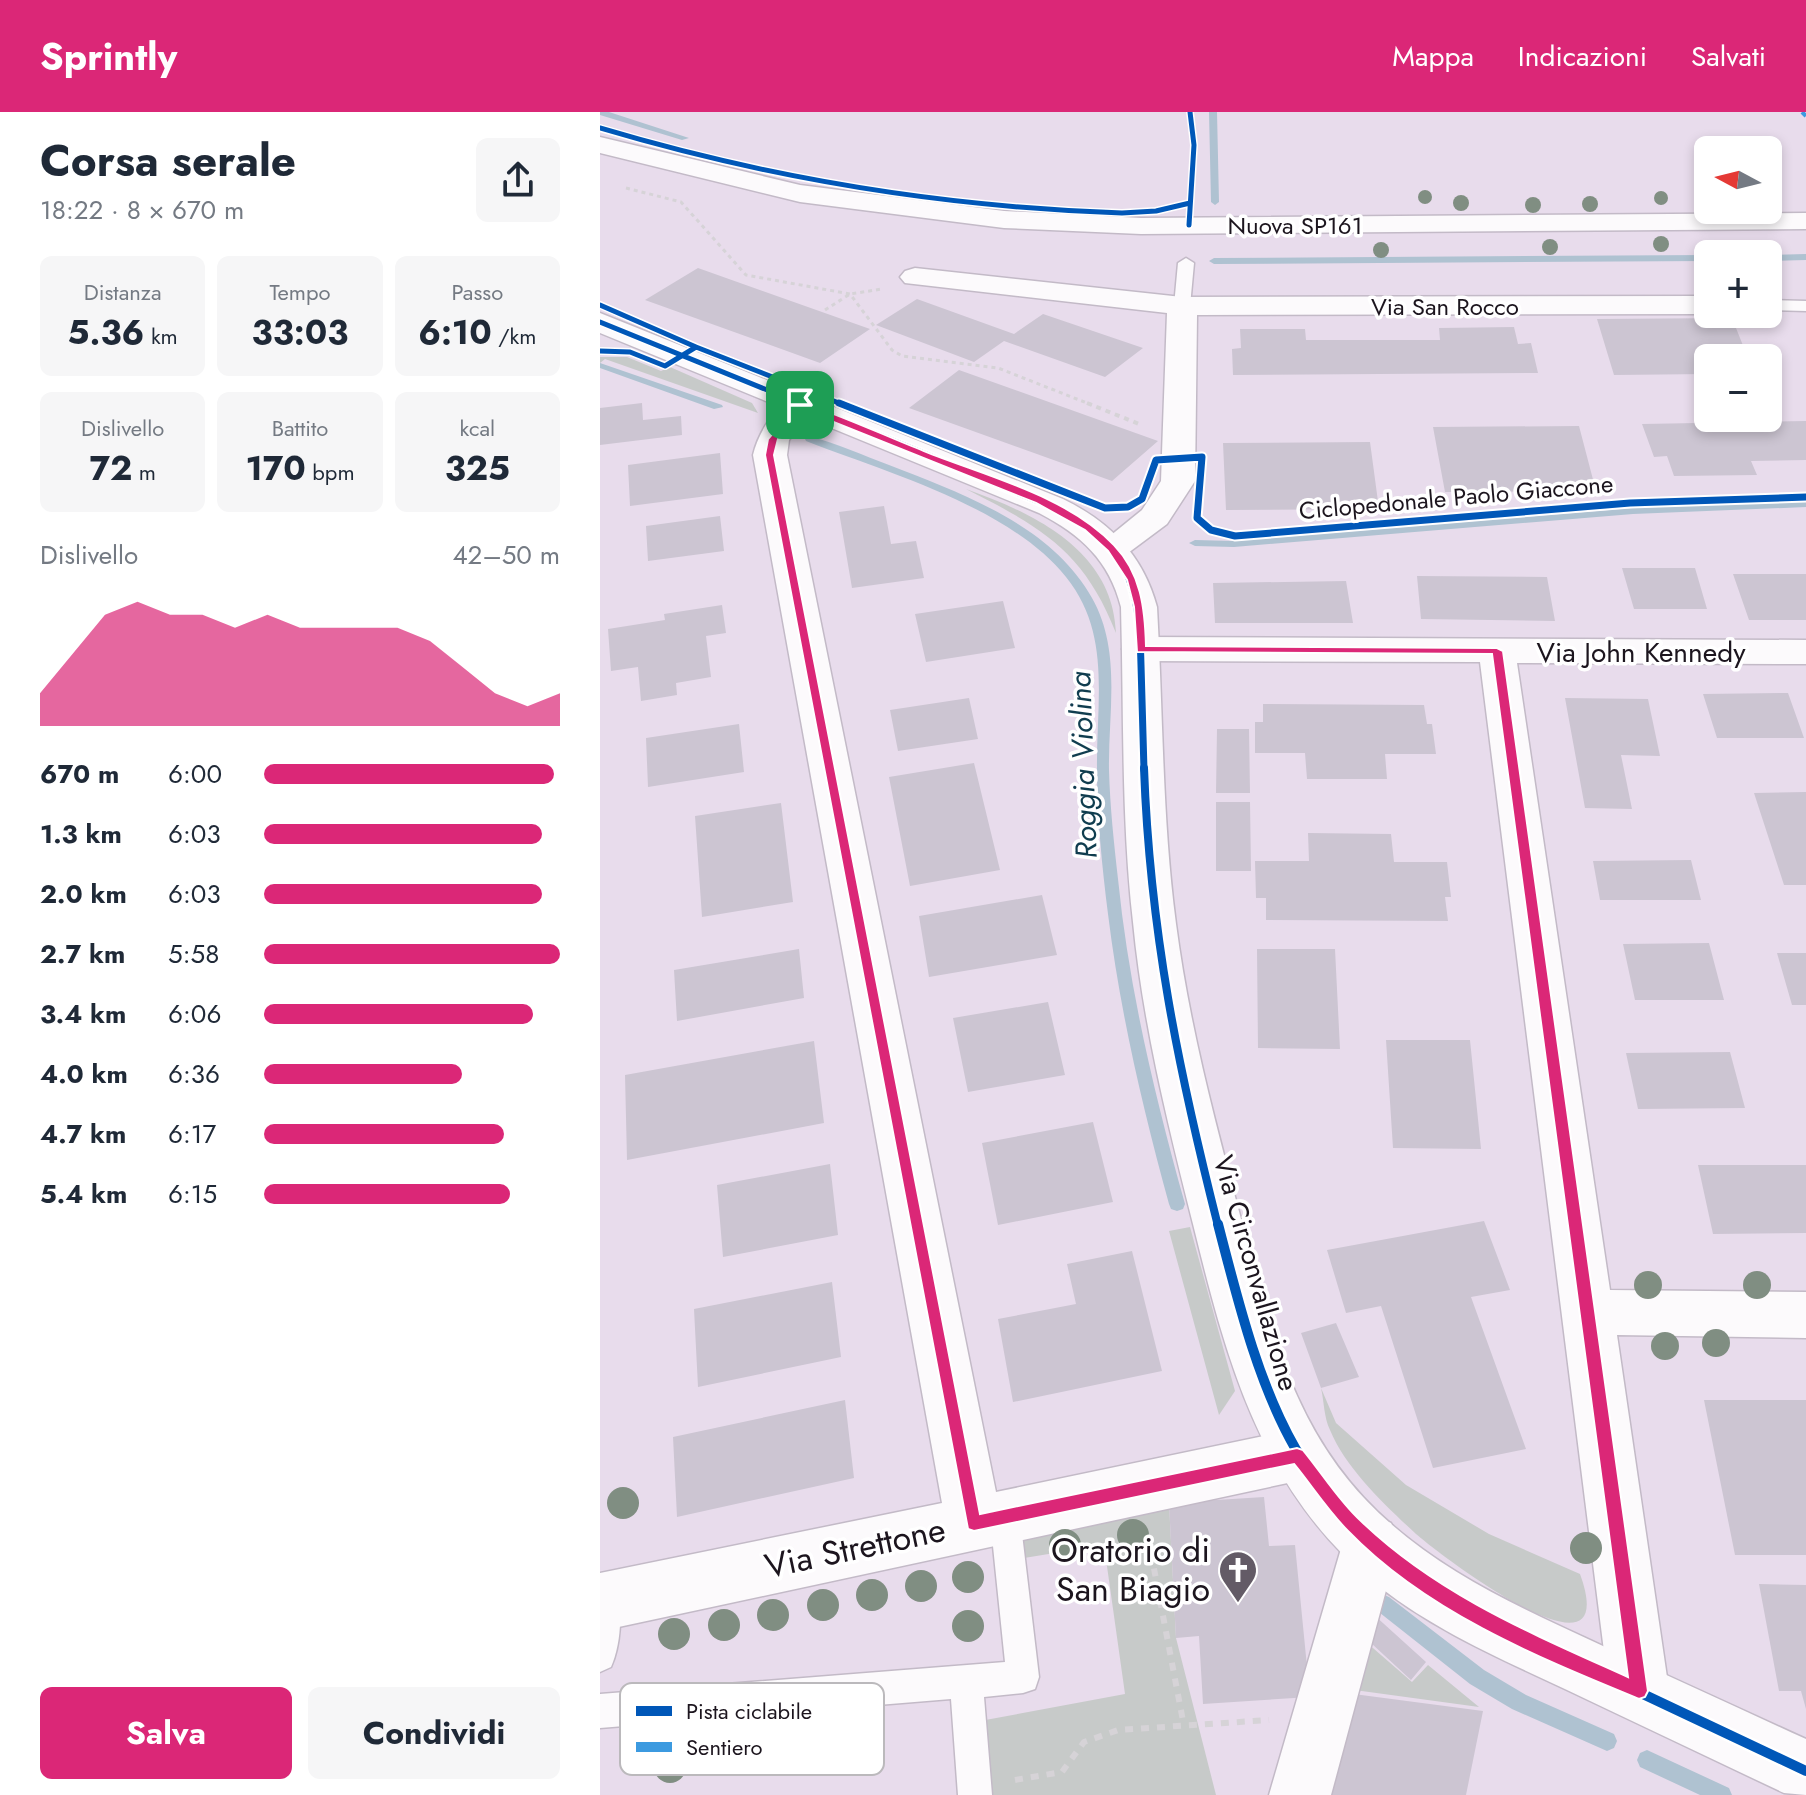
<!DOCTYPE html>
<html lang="it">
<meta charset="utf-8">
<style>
:root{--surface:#fff;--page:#f6f6f7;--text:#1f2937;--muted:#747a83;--accent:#db2777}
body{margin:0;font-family:Jost,sans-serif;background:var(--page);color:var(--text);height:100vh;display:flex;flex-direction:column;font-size:30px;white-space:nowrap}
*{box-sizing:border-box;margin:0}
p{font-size:26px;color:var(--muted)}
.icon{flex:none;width:44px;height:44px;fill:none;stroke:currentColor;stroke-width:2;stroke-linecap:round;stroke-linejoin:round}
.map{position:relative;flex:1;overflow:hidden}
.details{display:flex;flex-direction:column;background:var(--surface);width:600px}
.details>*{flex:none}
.needle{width:52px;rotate:277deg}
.controls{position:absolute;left:1094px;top:24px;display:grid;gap:16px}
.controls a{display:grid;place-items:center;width:88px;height:88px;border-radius:12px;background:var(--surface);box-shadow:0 4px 12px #0003;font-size:40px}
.pin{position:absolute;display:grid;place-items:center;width:68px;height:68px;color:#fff;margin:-34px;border-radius:16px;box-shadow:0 4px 12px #0006}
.round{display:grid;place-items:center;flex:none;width:84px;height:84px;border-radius:12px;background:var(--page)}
.summary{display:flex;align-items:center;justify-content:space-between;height:136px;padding:0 40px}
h1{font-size:44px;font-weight:700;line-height:60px}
.stats{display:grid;grid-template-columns:repeat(3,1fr);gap:12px;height:136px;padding:8px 40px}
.stats div{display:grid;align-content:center;border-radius:12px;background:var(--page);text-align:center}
.stats b{font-size:34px;font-weight:700}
.stats small{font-size:22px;font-weight:400}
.stats p{font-size:22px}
.chart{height:224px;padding:16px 40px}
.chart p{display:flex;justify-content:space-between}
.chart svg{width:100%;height:144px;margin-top:8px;fill:var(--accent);opacity:.7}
.action{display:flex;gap:16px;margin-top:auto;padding:16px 40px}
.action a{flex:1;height:92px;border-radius:12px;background:var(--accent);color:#fff;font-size:32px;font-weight:700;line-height:92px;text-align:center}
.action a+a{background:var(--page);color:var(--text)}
ul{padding:0 40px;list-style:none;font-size:26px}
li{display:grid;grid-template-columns:128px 96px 1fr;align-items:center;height:60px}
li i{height:20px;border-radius:10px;background:var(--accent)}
header{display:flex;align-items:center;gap:48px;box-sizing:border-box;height:112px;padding:0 40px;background:var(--accent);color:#fff}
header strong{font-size:38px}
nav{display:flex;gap:44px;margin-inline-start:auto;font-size:28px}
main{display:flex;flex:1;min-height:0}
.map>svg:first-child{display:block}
.green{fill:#c7cac9}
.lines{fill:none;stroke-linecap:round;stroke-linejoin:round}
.stream{fill:#afc2d1;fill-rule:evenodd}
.building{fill:#ccc5d2}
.service-casing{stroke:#c3bac7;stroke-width:3}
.minor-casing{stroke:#c3bac7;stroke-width:3}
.tertiary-casing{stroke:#c3bac7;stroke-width:3}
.secondary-casing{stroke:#c3bac7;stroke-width:3}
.path-far2{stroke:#d6d3d7;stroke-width:3;stroke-dasharray:4 4;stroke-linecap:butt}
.path-far1{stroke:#d6d3d7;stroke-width:4;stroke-dasharray:5 5;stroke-linecap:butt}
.path{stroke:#d6d3d7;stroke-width:6;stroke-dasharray:8 8;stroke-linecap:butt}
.service{fill:#fcfafc;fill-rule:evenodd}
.minor{fill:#fcfafc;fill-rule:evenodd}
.tertiary{fill:#fcfafc;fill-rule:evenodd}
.secondary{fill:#fcfafc;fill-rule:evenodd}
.quiet{stroke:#3c9ae0;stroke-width:4;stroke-dasharray:8 4;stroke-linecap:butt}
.cycleway-far3-casing{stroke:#fff;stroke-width:8}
.cycleway-far2-casing{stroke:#fff;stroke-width:11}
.cycleway-far1-casing{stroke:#fff;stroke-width:13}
.cycleway-casing{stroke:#fff;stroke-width:15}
.cycleway-far3{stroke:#0057b8;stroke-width:5}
.cycleway-far2{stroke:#0057b8;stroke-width:7}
.cycleway-far1{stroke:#0057b8;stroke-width:8}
.cycleway{stroke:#0057b8;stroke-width:10}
.tree{fill:#808e82}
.route{fill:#db2777;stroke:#fff;stroke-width:2;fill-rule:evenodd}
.labels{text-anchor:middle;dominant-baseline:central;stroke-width:7;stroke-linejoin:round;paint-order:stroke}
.far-street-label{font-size:24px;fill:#1c151e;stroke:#fff}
.street-label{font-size:28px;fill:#1c151e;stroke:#fff}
.water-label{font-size:30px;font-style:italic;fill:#103d4f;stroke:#fff}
.near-street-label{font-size:34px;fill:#1c151e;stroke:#fff}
.near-poi-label{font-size:34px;fill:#1c151e;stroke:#fff;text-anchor:end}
.key{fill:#fff;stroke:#bbb9bc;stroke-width:2}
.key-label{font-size:22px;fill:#1c151e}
</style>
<header>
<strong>Sprintly</strong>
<nav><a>Mappa</a><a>Indicazioni</a><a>Salvati</a></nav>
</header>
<main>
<section class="details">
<div class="summary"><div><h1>Corsa serale</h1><p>18:22 · 8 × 670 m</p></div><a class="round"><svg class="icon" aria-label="share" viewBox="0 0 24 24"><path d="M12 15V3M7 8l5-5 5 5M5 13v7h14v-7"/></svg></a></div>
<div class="stats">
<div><p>Distanza</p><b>5.36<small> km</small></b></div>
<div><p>Tempo</p><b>33:03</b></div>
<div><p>Passo</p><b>6:10<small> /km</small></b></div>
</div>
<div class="stats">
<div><p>Dislivello</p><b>72<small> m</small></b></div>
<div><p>Battito</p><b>170<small> bpm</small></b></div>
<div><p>kcal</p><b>325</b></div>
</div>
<div class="chart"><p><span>Dislivello</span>42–50 m</p>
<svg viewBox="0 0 160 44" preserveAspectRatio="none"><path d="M0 44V34L10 22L20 10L30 6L40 10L50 10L60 14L70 10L80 14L90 14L100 14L110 14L120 18L130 26L140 34L150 38L160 34V44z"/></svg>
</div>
<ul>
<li><b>670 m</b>6:00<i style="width:98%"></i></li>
<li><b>1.3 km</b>6:03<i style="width:94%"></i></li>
<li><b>2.0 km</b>6:03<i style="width:94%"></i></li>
<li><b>2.7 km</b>5:58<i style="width:100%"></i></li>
<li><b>3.4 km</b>6:06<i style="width:91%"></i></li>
<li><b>4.0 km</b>6:36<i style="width:67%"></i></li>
<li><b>4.7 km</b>6:17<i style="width:81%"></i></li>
<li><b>5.4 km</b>6:15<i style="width:83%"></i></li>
</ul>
<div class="action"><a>Salva</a><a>Condividi</a></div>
</section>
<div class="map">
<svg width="1206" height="1683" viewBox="0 0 1206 1683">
<rect width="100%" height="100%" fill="#e8dcec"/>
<path class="green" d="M0,245H27L61,259L70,255L152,291L158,301L5,247L0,251Z
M366,377C433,401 513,438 516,521C484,439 441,415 366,377Z
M590,1115L635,1279L619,1303L569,1119Z
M721,1276L736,1311L806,1373L889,1422L980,1462C1024,1583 840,1443 816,1422C786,1394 746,1357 730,1318C724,1306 724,1289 721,1276Z
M569,1391L576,1526L616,1683H386L380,1609L525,1582L504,1433L424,1446L422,1426Z
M758,1523L812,1570L828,1553L879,1595L747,1577Z"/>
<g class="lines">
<path class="stream" d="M0,0H9L89,26L82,28L0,3Z
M609,0H617L619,90L615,93L611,90Z
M1206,142V148L1168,149V143Z
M1108,143V149L614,152L609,149L614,146Z
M0,251L122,293L123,295L114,297L0,256Z
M210,324C237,332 263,343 289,353C363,382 451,413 492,486C522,539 508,601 509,658C510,695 514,731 518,767C529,877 555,985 585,1092L583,1097L577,1099L571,1097L569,1092C543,997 520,900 508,802C502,754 497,705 497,657C496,590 512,522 466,465C410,395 288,361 206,329L205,327Z
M1206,389V395L1033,402L634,435L595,434L589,431L595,428L634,429L1033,396Z
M782,1482L789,1485L884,1558L926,1583L1014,1622L1017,1629L1014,1636L1007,1639L912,1597L870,1572L775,1497L773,1491L775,1485Z
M1047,1638L1129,1676L1132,1683H1100L1040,1655L1037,1648L1040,1641Z"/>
</g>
<path class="building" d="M98,156L270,217L220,251L45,188Z
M317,187L414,222L443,202L543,236L505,265L404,229L374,250L276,213Z
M1132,206L1148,246H1108V262L1014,263L997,207Z
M914,215L918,232L931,231L938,261L633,263L632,237L641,236L640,217H705L706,228H840L839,216Z
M359,258L558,329L512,369L309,296Z
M42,291L43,308L81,304L82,323L0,333V296Z
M1206,309V348L1151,349L1157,363L1074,364L1067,344L1054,345L1042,312Z
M979,314L996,379L845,380L833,315Z
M770,330L779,397L626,398L623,331Z
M120,341L123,382L30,394L28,353Z
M284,394L291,432L316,429L324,466L252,476L239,400Z
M120,404L124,439L48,449L46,414Z
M1022,456H1095L1107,497H1034Z
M1133,462H1206V508H1149Z
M817,464L947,465L955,509L821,507Z
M746,469L753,511H615L613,471Z
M403,489L415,536L326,550L315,502Z
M122,493L126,521L106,524L111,565L76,571L77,583L41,589L38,555L11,559L8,517L65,508L64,502Z
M1188,581L1204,626H1117L1103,582Z
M369,586L378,627L298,639L290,598Z
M965,586L1048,587L1060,644L1021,643L1032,697L985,696Z
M663,592L824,593L827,612H832L836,642H785L787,667H707L705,641H655V610H663Z
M139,612L144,660L48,675L46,626Z
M617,617H649L650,681H616Z
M374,651L400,758L310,774L289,665Z
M1206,680V773H1184L1154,681Z
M616,690H650L651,759H616Z
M181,691L193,790L102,805L95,704Z
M708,721L791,722L794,750H847L851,785H845L848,809L666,808V786H656L655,749H709Z
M1091,748L1101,788H1000L993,749Z
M442,783L457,843L329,865L319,804Z
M1109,831L1124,888H1035L1023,832Z
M199,837L204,886L77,909L74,858Z
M657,837H735L740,937L658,936Z
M1177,841H1206V893H1192Z
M448,890L465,963L368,980L353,906Z
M786,928H870L881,1037L793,1036Z
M214,929L224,1011L27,1048L25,963Z
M1130,940L1145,996L1038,997L1026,941Z
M493,1010L513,1090L398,1113L382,1031Z
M230,1052L238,1123L123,1145L117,1073Z
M1098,1053H1206V1121L1113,1122Z
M884,1109L910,1178L871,1185L926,1337L833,1356L781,1194L746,1201L727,1138Z
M532,1139L562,1259L413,1290L398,1207L476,1192L467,1152Z
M232,1170L241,1245L98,1275L94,1197Z
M736,1211L759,1265L721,1276L701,1221Z
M245,1288L254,1366L77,1405L73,1325Z
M1104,1288H1206V1443H1135Z
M664,1385L669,1434L695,1433L710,1585L603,1592L599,1524L576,1526L569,1391Z
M1159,1472L1206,1473V1597L1201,1579H1179Z
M773,1502L826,1550L811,1568L758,1519Z
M746,1581L883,1599L866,1683H717Z"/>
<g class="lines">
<defs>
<path id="service" d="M586,146L594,151L590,194L582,199L574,194L578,151Z
M1168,188L1206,189V199L1168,198Z
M405,1390L416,1395L420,1405L439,1565L435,1577L423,1581L384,1585L392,1683H358L351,1587L0,1616V1582L405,1550L390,1405L394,1395Z
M4,1473L15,1478C24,1499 20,1535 11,1555L0,1560V1475Z"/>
<path id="minor" d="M315,156L582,185L1108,184V202L597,203L595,369L567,412L524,444L512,448L500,444L494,437L542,398L561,369L567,201L305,171L300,165L305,159Z
M200,283L211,286L216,293L189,328L187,343L396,1380L697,1317L716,1325L724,1343L716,1361L697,1369L0,1519V1461L342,1391L153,343C158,321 177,289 200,283Z
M541,525L1206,528V552L917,551L1010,1178L1206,1180V1226L1017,1223L1069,1579L1060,1600L1039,1609L1018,1600L1009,1579L880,550L541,549L528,545L522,537L528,529Z
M771,1403L791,1411L799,1430L731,1683H669L743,1430L751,1411Z"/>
<path id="tertiary" d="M0,201L463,387C510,410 543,443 557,495C563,600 562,707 576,812C589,912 615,1010 641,1107C673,1224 695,1329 791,1412C854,1467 928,1499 1003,1534C1071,1565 1138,1596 1206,1627V1683L1184,1681C1112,1647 1039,1612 967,1578C899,1546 829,1516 771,1468C660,1376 626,1246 593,1112C568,1013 543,913 533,810C521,706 524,600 521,495C509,448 481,423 439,401L0,221Z"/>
<path id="secondary" d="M0,25L200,73L404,99L541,106L1206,101V117L541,122L404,116L200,90L0,41Z"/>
</defs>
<use href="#service" class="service-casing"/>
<use href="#minor" class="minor-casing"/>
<use href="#tertiary" class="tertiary-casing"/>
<use href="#secondary" class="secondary-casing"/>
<path class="path-far2" d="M26,76L81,90L146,163L250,182L292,238L302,244L398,256L492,293
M225,198L250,182L282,177"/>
<path class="path-far1" d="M487,291L539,312"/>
<path class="path" d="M548,1425L583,1609
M415,1668L462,1660L484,1630L518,1618L669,1608"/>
<use href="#service" class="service"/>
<use href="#minor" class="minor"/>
<use href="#tertiary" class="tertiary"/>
<use href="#secondary" class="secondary"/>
<path class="quiet" d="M1202,0L1206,4"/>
<defs>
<path id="cycleway-far3" d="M0,16C171,67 343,95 522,101L556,99L590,91
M589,113L594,33L590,0
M0,193L96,235
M0,210L204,293
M0,239L30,240L65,254L96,235L244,293"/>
<path id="cycleway-far2" d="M199,291L451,394C530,433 539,470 541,553C542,588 543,623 544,658
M239,291L505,396L528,395L542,387L556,348L602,345L597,406L611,418L635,424L1030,391L1206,385"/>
<path id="cycleway-far1" d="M544,656C550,820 578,956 618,1114"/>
<path id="cycleway" d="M618,1112C665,1296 694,1397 867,1499L1206,1659"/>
</defs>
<use href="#cycleway-far3" class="cycleway-far3-casing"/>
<use href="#cycleway-far2" class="cycleway-far2-casing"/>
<use href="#cycleway-far1" class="cycleway-far1-casing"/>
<use href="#cycleway" class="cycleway-casing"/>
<use href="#cycleway-far3" class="cycleway-far3"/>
<use href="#cycleway-far2" class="cycleway-far2"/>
<use href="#cycleway-far1" class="cycleway-far1"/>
<use href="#cycleway" class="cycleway"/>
</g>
<g class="tree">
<circle cx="825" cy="85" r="7"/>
<circle cx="1061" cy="86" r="7"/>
<circle cx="861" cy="91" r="8"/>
<circle cx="990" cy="92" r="8"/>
<circle cx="933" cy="93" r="8"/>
<circle cx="1061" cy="132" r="8"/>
<circle cx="950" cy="135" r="8"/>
<circle cx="781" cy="138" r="8"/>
<circle cx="1048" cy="1173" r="14"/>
<circle cx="1157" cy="1173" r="14"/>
<circle cx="1116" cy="1231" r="14"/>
<circle cx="1065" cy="1234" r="14"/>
<circle cx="23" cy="1391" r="16"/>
<circle cx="533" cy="1423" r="16"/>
<circle cx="465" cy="1433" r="16"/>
<circle cx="986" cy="1436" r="16"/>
<circle cx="368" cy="1465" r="16"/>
<circle cx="321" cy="1474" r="16"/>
<circle cx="272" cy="1483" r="16"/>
<circle cx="223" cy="1493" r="16"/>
<circle cx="173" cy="1503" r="16"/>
<circle cx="124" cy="1513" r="16"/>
<circle cx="368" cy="1514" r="16"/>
<circle cx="74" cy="1522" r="16"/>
<circle cx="70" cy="1655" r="16"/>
</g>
<path class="route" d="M200,290C242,303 283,323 324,339C386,364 466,383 514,433C541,461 545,496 546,534L897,536L903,539L1048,1579L1045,1585L1039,1587C937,1545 826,1500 748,1419C728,1399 712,1374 694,1352L374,1419L368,1417L165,343L168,327ZM201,297L436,391L485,418L508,439L527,468L534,495L537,540L892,542L1028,1565C933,1522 838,1483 761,1409C739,1389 722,1361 703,1338L697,1336L380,1402L174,343L178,327Z"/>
<defs>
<symbol id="church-pin" viewBox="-11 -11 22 30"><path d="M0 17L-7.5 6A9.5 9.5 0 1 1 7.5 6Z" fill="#635b66" stroke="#fff"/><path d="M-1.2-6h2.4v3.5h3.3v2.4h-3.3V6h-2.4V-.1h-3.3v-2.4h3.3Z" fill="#fff"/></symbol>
</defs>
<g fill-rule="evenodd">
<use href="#church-pin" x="616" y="1436" width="44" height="60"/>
</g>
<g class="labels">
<g class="far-street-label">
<text x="695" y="113">Nuova SP161</text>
<text x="845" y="194">Via San Rocco</text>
<text transform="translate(856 385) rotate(-5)">Ciclopedonale Paolo Giaccone</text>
</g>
<g class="street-label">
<text x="1041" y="540">Via John Kennedy</text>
<text transform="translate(656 1161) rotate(74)">Via Circonvallazione</text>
</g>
<g class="water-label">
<text transform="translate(483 653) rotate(-92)">Roggia Violina</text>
</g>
<g class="near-street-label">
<text transform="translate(255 1436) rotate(-12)">Via Strettone</text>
</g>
<g class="near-poi-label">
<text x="610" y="1438">Oratorio di<tspan x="610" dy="39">San Biagio</tspan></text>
</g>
</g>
<rect x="20" y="1571" width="264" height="92" rx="12" class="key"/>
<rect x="36" y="1594" width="36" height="10" fill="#0057b8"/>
<rect x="36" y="1630" width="36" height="10" fill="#3c9ae0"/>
<g class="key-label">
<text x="86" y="1607">Pista ciclabile</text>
<text x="86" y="1643">Sentiero</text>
</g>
</svg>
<div class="controls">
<a><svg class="needle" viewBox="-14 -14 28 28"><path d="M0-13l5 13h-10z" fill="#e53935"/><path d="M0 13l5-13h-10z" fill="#747a83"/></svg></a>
<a>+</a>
<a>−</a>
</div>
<div class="pin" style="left:200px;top:293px;background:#1e9e55"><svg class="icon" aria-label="arrive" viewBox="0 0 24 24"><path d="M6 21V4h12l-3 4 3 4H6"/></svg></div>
</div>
</main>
